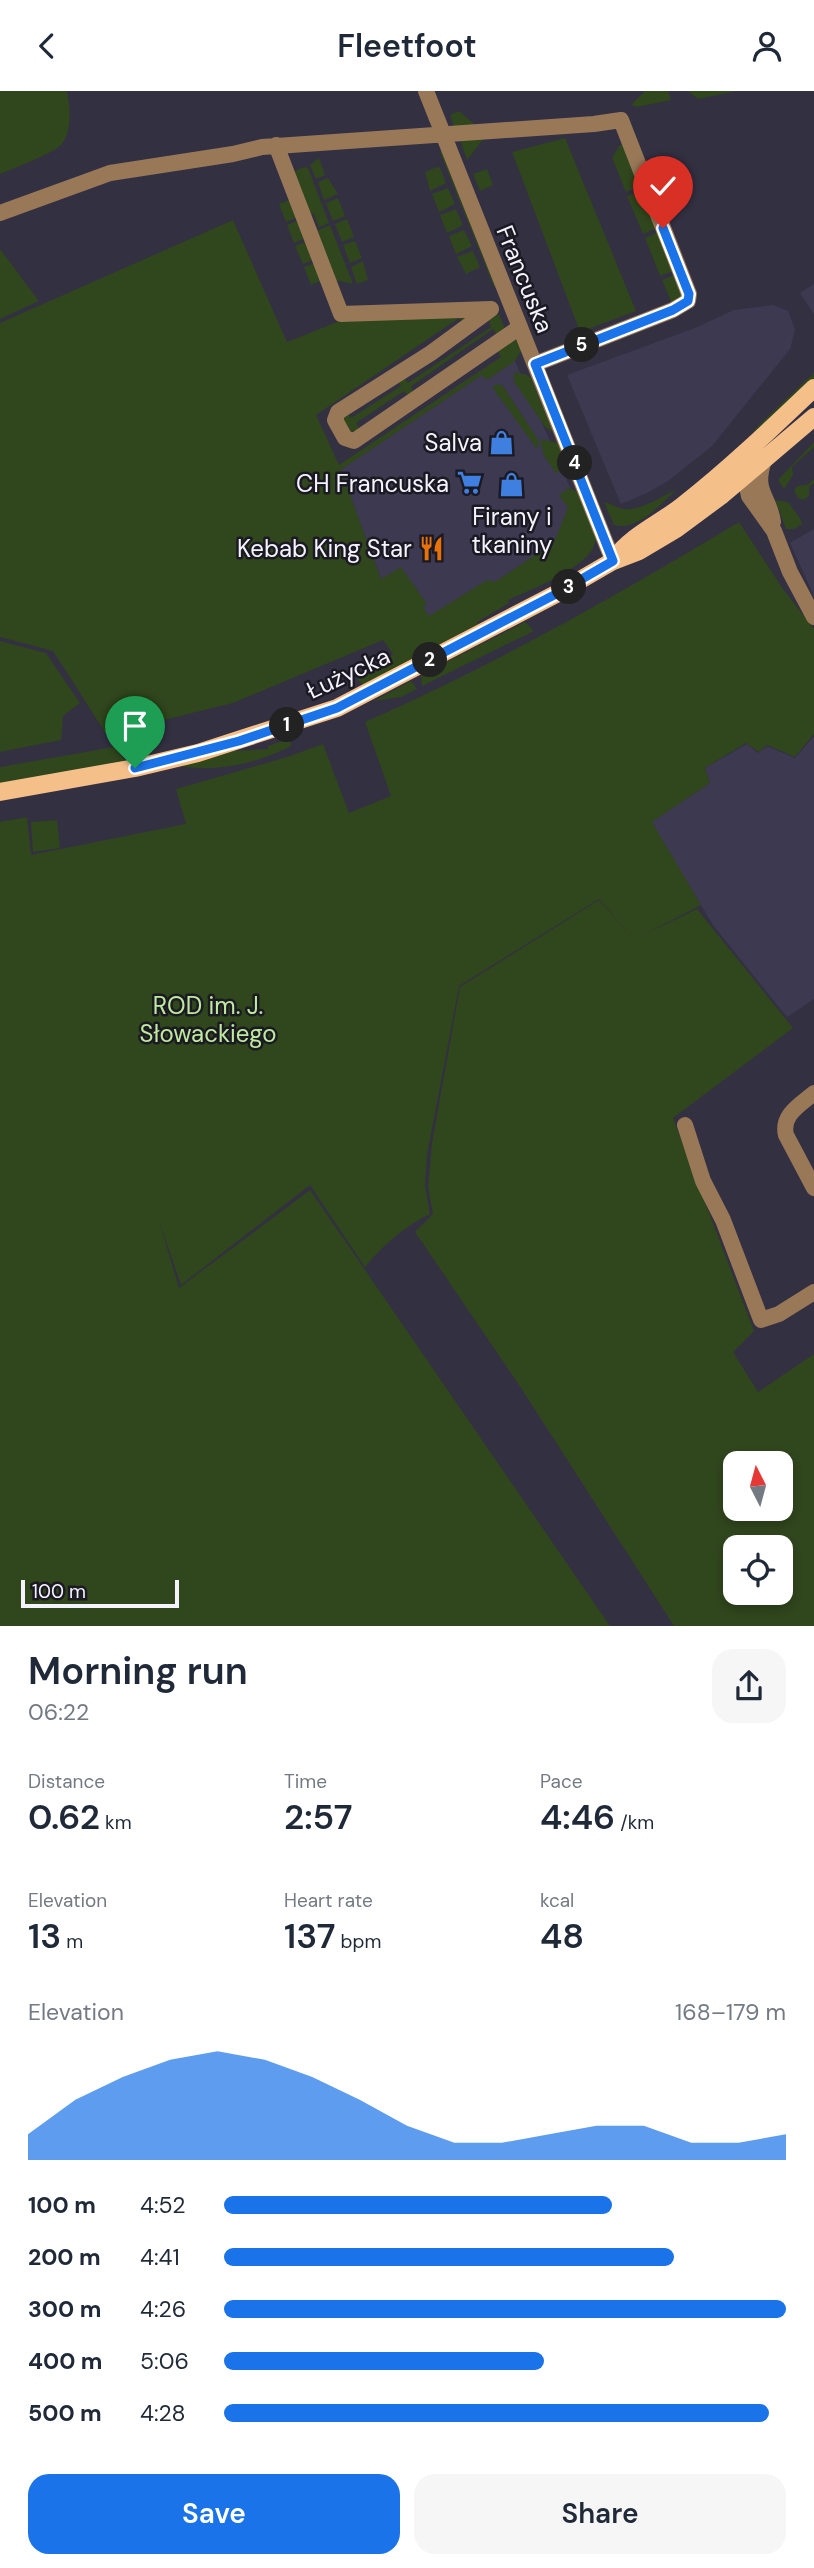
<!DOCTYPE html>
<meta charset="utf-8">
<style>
:root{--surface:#fff;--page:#f6f6f7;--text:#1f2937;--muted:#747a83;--accent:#1a73e8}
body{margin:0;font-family:"DM Sans",sans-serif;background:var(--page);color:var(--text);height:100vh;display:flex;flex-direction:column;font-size:26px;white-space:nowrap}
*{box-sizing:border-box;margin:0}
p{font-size:23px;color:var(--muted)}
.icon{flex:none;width:38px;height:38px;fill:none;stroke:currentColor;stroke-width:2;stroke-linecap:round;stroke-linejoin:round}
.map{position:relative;height:1535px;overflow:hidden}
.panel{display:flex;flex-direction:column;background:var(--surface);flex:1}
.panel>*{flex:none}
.needle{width:46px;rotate:354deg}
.tools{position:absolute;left:723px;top:1360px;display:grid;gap:14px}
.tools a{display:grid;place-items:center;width:70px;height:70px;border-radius:14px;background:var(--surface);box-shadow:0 4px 10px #0003;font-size:35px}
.scale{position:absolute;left:21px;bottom:18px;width:158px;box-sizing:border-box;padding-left:7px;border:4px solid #f5f3fd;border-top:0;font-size:19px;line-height:24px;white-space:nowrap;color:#f5f3fd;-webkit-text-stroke:5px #1b1922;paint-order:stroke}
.pin{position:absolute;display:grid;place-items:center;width:60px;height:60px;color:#fff;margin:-72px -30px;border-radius:50% 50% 50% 0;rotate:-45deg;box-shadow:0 0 7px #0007}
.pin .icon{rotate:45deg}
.km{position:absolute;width:35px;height:35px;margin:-18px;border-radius:50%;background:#222;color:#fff;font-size:19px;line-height:35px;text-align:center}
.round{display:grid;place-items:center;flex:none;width:74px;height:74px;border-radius:21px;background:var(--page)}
.overview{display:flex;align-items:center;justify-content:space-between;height:119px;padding:0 28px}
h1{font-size:38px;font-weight:600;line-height:52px}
.stats{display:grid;grid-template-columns:repeat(3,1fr);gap:10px;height:119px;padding:7px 28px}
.stats div{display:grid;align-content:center}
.stats b{font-size:35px;font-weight:600}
.stats small{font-size:19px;font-weight:400}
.stats p{font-size:19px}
.chart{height:196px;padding:14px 28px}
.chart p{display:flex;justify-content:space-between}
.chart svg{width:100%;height:126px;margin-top:7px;fill:var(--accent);opacity:.7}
.action{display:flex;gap:14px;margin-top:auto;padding:14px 28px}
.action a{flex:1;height:80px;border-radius:21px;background:var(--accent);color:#fff;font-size:28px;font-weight:600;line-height:80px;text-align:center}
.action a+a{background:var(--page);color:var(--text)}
ul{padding:0 28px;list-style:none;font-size:23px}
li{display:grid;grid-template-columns:112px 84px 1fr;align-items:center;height:52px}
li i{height:18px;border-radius:9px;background:var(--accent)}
header{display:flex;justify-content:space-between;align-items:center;height:91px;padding:0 28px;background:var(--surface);font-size:32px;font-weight:600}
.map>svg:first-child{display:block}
.built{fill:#3d3951}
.green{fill:#30461d;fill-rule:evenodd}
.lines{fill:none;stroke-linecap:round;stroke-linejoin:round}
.minor{stroke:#997858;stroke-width:16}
.major{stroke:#f5bf8a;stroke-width:18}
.route-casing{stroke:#fff;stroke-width:14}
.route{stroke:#1a73e8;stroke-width:9}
.labels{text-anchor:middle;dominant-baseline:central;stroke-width:5;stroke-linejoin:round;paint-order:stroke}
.street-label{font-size:24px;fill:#f5f3fd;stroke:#1b1922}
.poi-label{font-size:24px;fill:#f5f3fd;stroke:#1b1922;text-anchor:end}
.park-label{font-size:24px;fill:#bfe99f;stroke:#1b1922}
</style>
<header><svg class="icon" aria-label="back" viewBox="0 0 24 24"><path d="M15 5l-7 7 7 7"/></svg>Fleetfoot<svg class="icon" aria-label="person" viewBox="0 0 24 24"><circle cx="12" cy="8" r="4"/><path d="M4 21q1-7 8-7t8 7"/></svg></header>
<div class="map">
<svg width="814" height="1536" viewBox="0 0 814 1536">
<rect width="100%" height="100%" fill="#333042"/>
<path class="built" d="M814,193V223L800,202Z
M773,214L788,220L795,239L790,258L712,355L668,390L647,402L621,413L567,284L695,237L734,219Z
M512,263L576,410L558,456L437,531L401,541L339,375L484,277Z
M814,438V505L790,452Z
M814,645V908L787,926L713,834L651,731L710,692L705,677L747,653L758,662L767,655L795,667Z"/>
<path class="green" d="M0,0H67C70,16 73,40 61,54C54,62 12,78 0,83Z
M645,0H668L671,9L637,16L631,14Z
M688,0H737L698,8Z
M459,20L480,38L455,39L450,24Z
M459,46H485L467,69Z
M565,47L636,220L580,241L512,61Z
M626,52L641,95L626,101L612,67L619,55Z
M445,60L498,194L494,196L440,61Z
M319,67L325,84L316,88L310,74Z
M304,76L308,77L329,132L319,136L314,123L306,122L293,81Z
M437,76L440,77L446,92L430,100L425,81Z
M487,78L493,94L480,100L473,83Z
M328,87L338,103L324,109L318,91Z
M448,97L455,113L439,121L432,103Z
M643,99L657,137L643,143L627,105Z
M338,107L345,125L333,130L326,112Z
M291,108L298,126L286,131L279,113Z
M456,118L463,134L447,142L440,124Z
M347,128L354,146L342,151L335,133Z
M233,129L287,251L352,225L478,215L464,233L459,227L316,324L339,374L501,266L497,259L514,249L518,250L521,260L515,270L487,289L482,284L342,378L340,377L381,488L401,476L427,513L423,516L429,525L487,489L495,491L554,451L568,417L559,404L569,397L576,400C583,414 592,430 595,445C601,473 527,500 508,509L509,512L477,531L478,533L363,594L358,589V585L386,569L393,563L383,549L233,612L106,643L53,560L0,546V232Z
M299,129L306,147L294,152L287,134Z
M330,134L353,193L331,188L314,141Z
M464,139L472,155L456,163L449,145Z
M659,141L673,180L660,185L645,147Z
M308,150L315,168L303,173L295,155Z
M355,150L362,167L350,172L343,154Z
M0,158L39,210L0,228Z
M473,160L480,176L466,183L457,166Z
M363,170L368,189L357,193L351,176Z
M316,172L323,189L311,194L304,176Z
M677,183L685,204L673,215L662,189Z
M499,223L506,241L498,245L493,238L413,294L411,296L414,302L409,305L404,300L356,332L360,339L348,341L342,332L347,321L351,327L401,295L398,289L403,285L408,292L491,236L489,229Z
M518,280L519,283H525L531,287L553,341L546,337L514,291V283Z
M814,282V290L754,346L753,341L760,333Z
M497,293L503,295L537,347L539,354L537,358L492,296Z
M540,348L558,352L564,369L561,379L556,382L544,365Z
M814,351V356L792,376L793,384L784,398L778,389Z
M814,388V392L809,396V405L803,409L798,407L794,400L797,395L807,394Z
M677,398C661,412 638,441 614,434L604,411C610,412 617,417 624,418C642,420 662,405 677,398Z
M775,409L788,411L800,427L802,433L794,438H786Z
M739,431L783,498L814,538V643L795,666L767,654L759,661L746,652L705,677L710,692L652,731L701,814L641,845L697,818L793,937L673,1027L754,1240L733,1261L758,1301L814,1263V1535H674L521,1297L415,1141L433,1123L428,1096L432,1052L460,896L599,809L634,849L599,808L459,895L427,1064L425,1095L430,1123C404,1136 383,1154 365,1176L310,1094L181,1194L159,1130L179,1197L310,1099L610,1535L0,1536V731L27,726L31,764L186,733L176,698L287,666L323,653L349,722L391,705L365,631C494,574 618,504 739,431ZM735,1372H780V1418H735ZM735,1456H780V1502H735Z
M525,531L534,540L422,595L421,584Z
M0,550L46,562L80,612L63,625L61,649L0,661Z
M411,590L417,598L401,606L374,610Z
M290,647L291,655C259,672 216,682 181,675L233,660L268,658V655Z
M114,656L128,672L0,696V676Z
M57,729L60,757L33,761L31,731Z"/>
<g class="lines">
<path class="minor" d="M426,0L613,470
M276,54L341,223L491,218
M0,122L110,82L233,63L262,56L594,33L621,29L689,203L688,210L673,219L535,273
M491,218L431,262L338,321L335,329L345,347L354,350L520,236
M764,369C753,402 769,403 773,431
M748,375L745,386L749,405L774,440L790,481L814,526
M814,1002C800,1014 781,1024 786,1044L814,1097
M685,1034L703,1090L723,1129L761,1229L779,1223L814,1201"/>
<path class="major" d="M615,467C632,444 659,433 682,415C728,379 771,338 814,297
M0,701L135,677L198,662L337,617L556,503L613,470L639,460L676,438L722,404L814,326"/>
</g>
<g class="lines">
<defs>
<path id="route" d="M135,677L239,650L337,617L556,503L613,470L535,273L673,219L688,210L689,203L663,137"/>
</defs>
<use href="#route" class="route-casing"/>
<use href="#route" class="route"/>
</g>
<defs>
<symbol id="shop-bare" viewBox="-9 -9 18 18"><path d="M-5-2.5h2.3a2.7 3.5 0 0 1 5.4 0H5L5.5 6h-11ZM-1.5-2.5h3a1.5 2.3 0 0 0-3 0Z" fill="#3f7fe0" stroke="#1b1922" stroke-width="2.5" paint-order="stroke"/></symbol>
<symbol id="supermarket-bare" viewBox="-9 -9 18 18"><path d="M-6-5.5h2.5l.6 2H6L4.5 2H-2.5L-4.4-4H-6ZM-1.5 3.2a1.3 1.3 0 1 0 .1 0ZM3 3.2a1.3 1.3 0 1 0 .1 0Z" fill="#3f7fe0" stroke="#1b1922" stroke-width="2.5" paint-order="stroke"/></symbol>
<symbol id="restaurant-bare" viewBox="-9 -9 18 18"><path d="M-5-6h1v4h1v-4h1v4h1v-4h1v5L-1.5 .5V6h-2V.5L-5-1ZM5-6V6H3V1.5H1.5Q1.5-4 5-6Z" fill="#e8710a" stroke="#1b1922" stroke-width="2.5" paint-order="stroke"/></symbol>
</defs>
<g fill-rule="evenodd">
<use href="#shop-bare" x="484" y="334" width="35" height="35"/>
<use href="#supermarket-bare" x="452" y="374" width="35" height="35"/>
<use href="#shop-bare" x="494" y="376" width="35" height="35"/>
<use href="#restaurant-bare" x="414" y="440" width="35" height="35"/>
</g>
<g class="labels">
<g class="street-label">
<text transform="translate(525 188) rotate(68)">Francuska</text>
<text transform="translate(348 582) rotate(-25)">Łużycka</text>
</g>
<g class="poi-label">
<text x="482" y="351">Salva</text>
<text x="449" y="392">CH Francuska</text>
<text x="512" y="425" text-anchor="middle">Firany i<tspan x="512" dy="28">tkaniny</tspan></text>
<text x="412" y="457">Kebab King Star</text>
</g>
<g class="park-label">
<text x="208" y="914">ROD im. J.<tspan x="208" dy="28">Słowackiego</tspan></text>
</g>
</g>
</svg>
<div class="tools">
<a><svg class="needle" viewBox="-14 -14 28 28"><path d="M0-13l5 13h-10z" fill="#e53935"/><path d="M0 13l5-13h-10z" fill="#747a83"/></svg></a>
<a><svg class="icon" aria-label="locate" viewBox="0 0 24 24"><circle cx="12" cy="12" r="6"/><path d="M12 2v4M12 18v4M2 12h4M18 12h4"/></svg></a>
</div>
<div class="scale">100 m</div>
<div class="pin" style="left:135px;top:677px;background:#1e9e55"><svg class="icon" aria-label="arrive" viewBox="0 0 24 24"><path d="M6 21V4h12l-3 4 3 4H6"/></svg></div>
<div class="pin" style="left:663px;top:137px;background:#d93025"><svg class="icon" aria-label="check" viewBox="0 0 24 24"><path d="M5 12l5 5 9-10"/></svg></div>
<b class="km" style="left:287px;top:634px">1</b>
<b class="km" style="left:430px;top:569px">2</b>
<b class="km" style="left:569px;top:496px">3</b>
<b class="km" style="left:575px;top:372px">4</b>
<b class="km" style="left:582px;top:254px">5</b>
</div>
<section class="panel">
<div class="overview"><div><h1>Morning run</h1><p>06:22</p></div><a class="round"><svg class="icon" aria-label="share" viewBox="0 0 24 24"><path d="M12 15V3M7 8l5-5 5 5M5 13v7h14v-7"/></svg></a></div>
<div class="stats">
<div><p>Distance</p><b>0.62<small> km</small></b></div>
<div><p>Time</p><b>2:57</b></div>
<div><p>Pace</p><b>4:46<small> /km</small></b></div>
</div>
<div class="stats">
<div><p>Elevation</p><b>13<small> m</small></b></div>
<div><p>Heart rate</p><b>137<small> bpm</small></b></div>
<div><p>kcal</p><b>48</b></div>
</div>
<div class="chart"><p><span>Elevation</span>168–179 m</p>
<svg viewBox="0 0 160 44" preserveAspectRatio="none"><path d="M0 44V35L10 23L20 15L30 9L40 6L50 9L60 15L70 23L80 32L90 38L100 38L110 35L120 32L130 32L140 38L150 38L160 35V44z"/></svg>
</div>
<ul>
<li><b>100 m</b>4:52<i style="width:69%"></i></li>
<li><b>200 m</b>4:41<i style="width:80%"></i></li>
<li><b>300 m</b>4:26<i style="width:100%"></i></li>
<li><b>400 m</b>5:06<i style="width:57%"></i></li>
<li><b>500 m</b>4:28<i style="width:97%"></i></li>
</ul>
<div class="action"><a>Save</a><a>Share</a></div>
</section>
